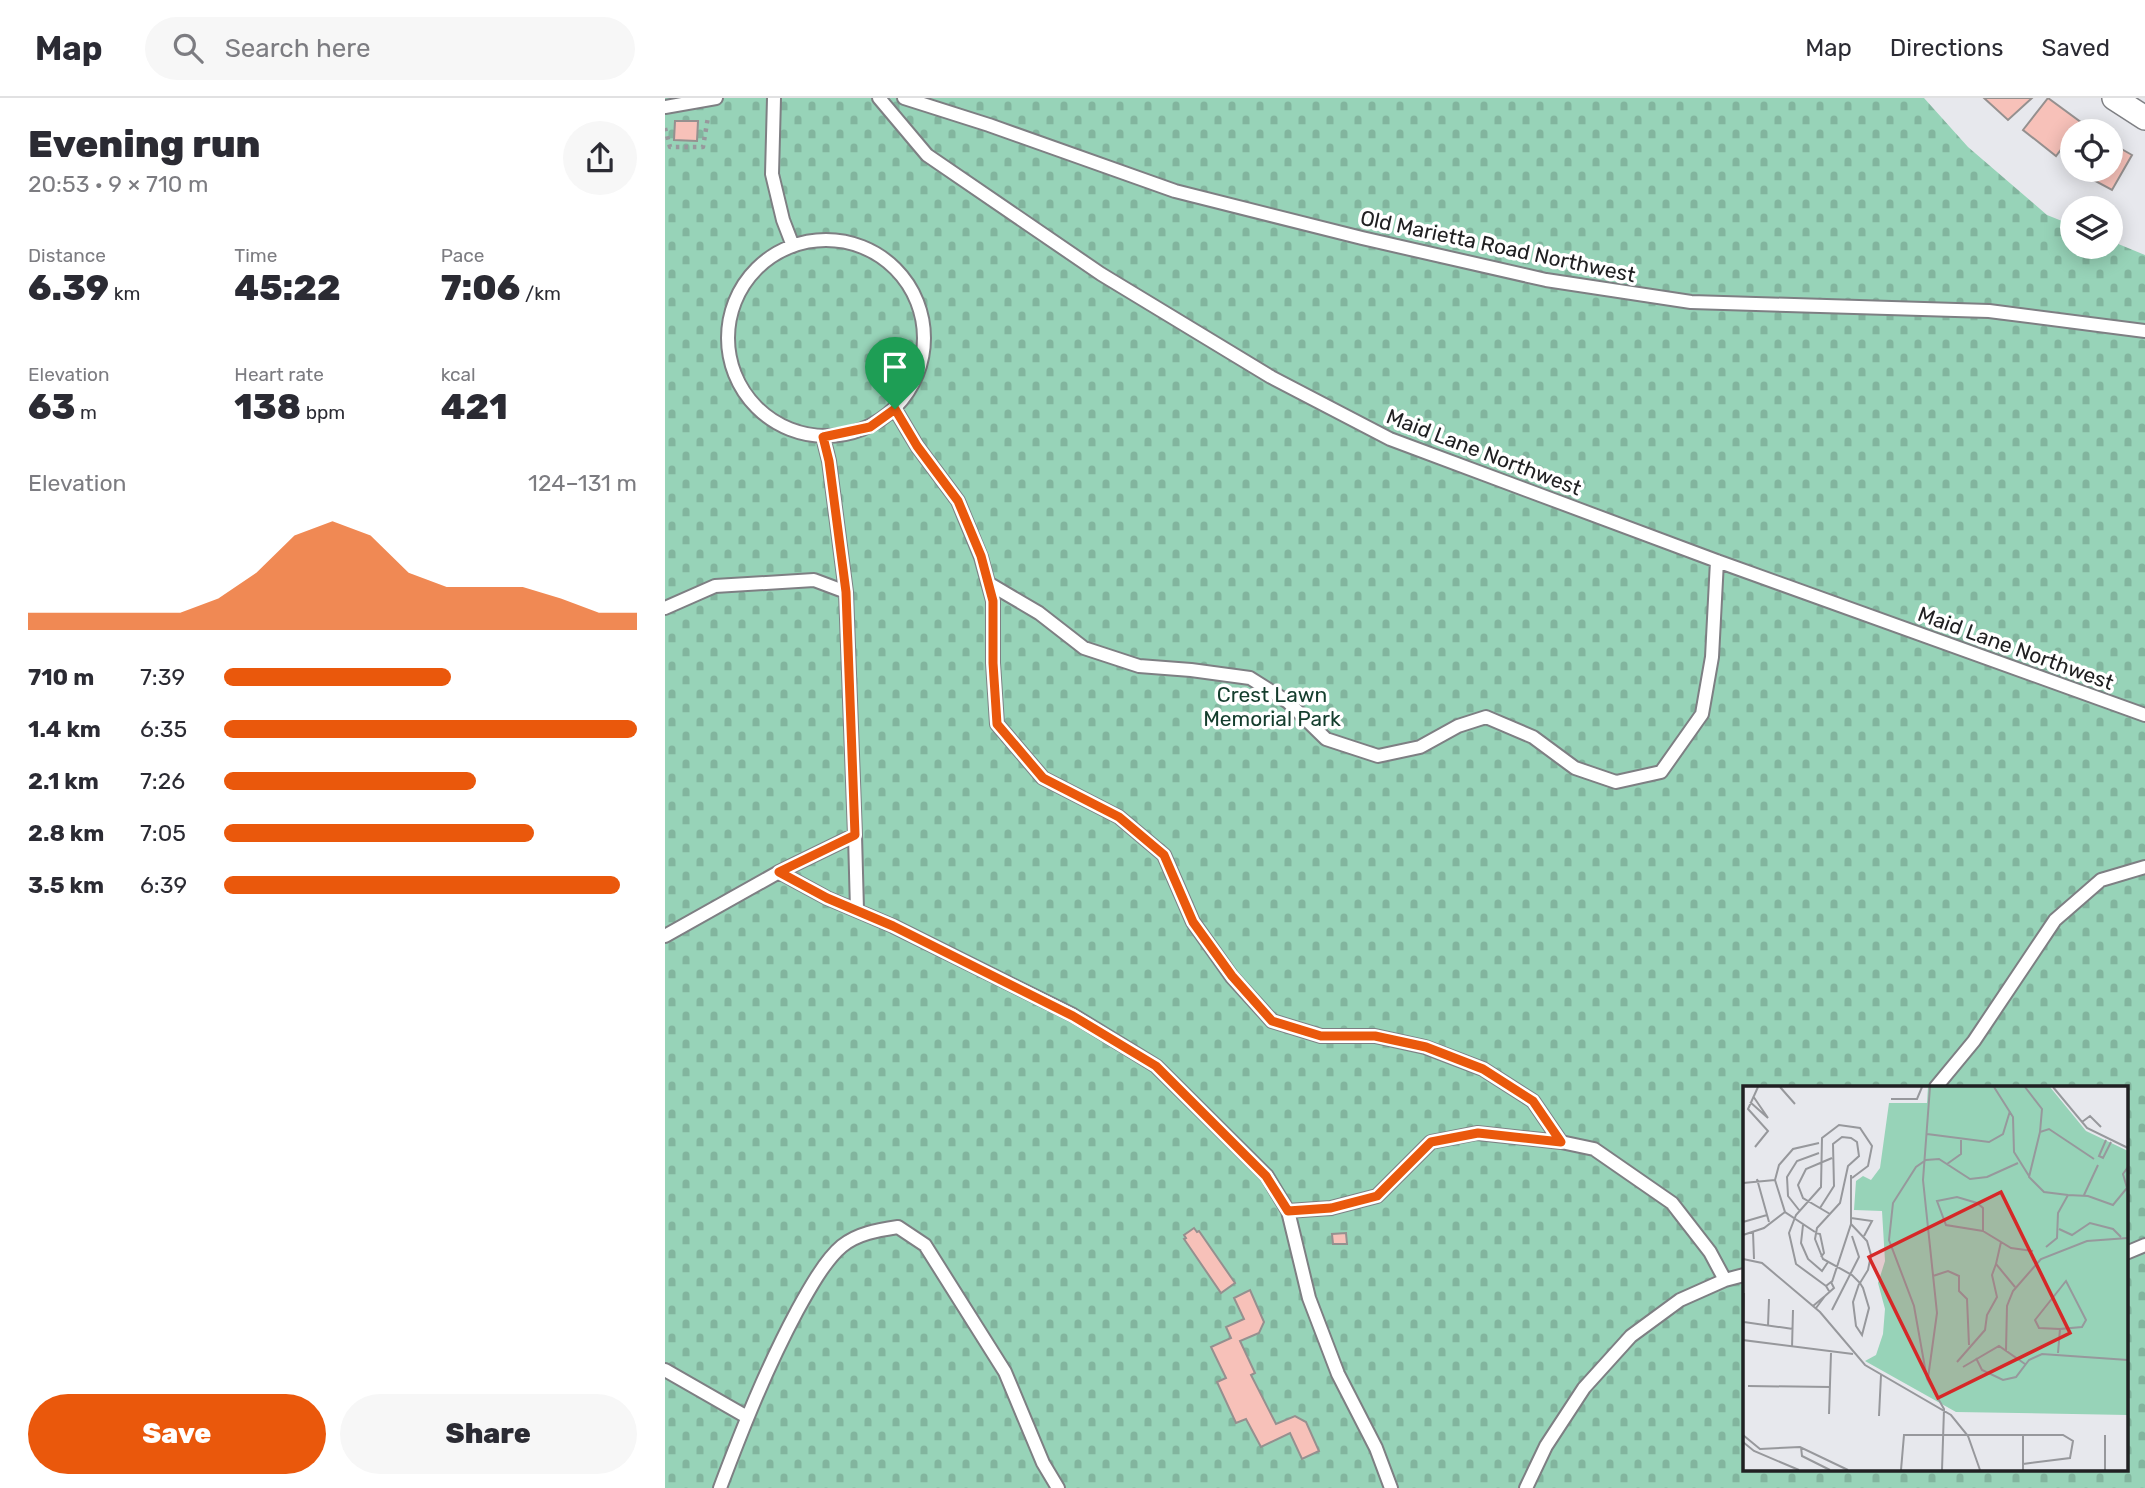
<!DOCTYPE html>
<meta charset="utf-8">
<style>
:root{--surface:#fff;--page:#f7f7f7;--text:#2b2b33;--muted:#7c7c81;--line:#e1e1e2;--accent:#ea580c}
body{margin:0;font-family:Rubik,sans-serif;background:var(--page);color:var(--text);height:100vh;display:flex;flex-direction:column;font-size:26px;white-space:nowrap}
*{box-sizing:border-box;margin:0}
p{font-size:23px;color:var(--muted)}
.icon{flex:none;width:38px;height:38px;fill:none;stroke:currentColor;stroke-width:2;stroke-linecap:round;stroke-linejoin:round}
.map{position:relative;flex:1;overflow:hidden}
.panel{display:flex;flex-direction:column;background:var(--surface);width:665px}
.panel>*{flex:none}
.buttons{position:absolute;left:1395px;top:21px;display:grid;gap:14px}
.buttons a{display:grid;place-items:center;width:63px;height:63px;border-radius:50%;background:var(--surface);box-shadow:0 4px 18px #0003;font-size:35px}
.pin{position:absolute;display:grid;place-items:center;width:60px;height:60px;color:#fff;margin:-72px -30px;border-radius:50% 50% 50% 0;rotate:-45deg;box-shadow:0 0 7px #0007}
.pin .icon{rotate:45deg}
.round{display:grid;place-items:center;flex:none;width:74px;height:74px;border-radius:37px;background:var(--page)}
.overview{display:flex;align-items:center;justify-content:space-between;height:119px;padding:0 28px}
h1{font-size:38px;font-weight:800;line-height:52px}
.figures{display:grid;grid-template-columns:repeat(3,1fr);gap:10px;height:119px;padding:7px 28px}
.figures div{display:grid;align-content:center}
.figures b{font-size:35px;font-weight:800}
.figures small{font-size:19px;font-weight:400}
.figures p{font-size:19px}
.chart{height:196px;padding:14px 28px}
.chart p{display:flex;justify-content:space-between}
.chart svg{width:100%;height:126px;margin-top:7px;fill:var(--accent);opacity:.7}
.button{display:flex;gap:14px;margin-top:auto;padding:14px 28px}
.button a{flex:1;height:80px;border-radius:42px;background:var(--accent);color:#fff;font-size:28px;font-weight:800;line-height:80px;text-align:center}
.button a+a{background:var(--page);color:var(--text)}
ul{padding:0 28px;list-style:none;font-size:23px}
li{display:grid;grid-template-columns:112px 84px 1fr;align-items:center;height:52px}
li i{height:18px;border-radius:9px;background:var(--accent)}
header{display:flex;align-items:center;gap:42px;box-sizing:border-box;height:98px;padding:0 35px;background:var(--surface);border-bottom:2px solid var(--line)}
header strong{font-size:33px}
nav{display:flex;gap:38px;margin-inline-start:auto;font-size:24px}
.search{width:490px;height:63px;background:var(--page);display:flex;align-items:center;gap:18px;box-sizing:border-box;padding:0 24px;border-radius:38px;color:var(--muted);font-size:26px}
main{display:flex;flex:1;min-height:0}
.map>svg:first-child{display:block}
.cemetery{fill:url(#cemetery-stones);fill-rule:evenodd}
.building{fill:#f7c1b9;stroke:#95908f;stroke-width:2}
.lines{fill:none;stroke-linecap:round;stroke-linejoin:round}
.lane-casing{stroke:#7e7f83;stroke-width:16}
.street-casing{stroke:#7e7f83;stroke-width:26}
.path{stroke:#97989c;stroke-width:4.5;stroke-dasharray:3.5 5;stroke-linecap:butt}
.lane{stroke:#fff;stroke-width:12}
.street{stroke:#fff;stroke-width:23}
.route-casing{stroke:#fff;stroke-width:14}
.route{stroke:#ea580c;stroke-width:9}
.labels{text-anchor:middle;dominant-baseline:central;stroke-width:7;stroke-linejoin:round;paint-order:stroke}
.street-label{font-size:21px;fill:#202022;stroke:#fff}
.park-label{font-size:21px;fill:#143d2d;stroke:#fff}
.inset-road{fill:none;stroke:#97989c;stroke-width:2}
.view{fill:#d62828;fill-opacity:0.15;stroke:#d62828;stroke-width:3.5}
.inset-edge{fill:none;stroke:#202022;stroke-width:3.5}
</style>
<header>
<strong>Map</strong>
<div class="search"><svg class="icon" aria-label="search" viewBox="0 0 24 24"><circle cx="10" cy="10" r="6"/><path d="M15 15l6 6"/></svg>Search here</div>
<nav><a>Map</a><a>Directions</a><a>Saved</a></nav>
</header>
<main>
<section class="panel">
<div class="overview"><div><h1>Evening run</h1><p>20:53 · 9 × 710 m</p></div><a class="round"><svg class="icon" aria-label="share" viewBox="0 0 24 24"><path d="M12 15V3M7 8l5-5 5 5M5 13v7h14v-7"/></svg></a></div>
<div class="figures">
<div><p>Distance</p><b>6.39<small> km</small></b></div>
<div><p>Time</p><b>45:22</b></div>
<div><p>Pace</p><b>7:06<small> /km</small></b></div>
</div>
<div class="figures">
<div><p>Elevation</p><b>63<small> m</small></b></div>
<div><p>Heart rate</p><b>138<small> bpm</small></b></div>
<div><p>kcal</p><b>421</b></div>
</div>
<div class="chart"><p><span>Elevation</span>124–131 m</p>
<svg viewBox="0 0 160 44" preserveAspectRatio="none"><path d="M0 44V38L10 38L20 38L30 38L40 38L50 33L60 24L70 11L80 6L90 11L100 24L110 29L120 29L130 29L140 33L150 38L160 38V44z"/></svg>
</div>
<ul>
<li><b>710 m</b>7:39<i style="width:55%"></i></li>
<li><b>1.4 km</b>6:35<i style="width:100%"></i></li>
<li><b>2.1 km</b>7:26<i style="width:61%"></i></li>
<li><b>2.8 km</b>7:05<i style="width:75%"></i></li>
<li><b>3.5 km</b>6:39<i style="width:96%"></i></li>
</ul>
<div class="button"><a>Save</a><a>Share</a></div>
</section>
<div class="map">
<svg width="1480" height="1390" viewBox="0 0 1480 1390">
<defs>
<pattern id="cemetery-stones" width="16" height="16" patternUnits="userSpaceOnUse" patternTransform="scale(1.75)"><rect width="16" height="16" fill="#97d3b8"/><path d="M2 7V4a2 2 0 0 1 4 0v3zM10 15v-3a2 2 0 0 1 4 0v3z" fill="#82b59e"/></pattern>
</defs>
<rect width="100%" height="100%" fill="#e7e8ed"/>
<path class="cemetery" d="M0,0H1259L1303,49L1382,117L1407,127V149H1446V143L1480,157V1390H0ZM1079,989H1461V1371H1079Z"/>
<path class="building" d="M1319,0H1367L1343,22Z
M1383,0L1417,25L1410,33H1407V37L1391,58L1358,32Z
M10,23H33L32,43L9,42Z
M1446,45L1467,57L1447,92L1410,72H1446Z
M529,1130L532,1134L534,1133L570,1185L556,1195L519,1141L521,1140L519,1137Z
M681,1135L682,1146H668L667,1136Z
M585,1192L599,1224L594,1235L575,1243L590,1275L586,1277L611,1326L630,1318L641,1324L654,1353L637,1361L625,1335L596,1349L581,1321L571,1325L552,1284L561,1280L546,1249L566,1240L561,1229L579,1221L569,1200Z"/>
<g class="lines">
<defs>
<path id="lane" d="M109,0L107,76L118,122L128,148
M214,0L262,57L436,176L606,279L725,341L1052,463L1480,617
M239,0L324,27L510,93L697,140L881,182L1026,204L1324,213L1480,233
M0,9L51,0
M63 240a98 98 0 1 1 196 0a98 98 0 1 1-196 0Z
M230,311L252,348L293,403L316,459L328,503V565L332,626L378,680L454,719L499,757L528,824L567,879L607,923L656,938H710L760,949L818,971L868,1003L896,1044
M323,485L374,515L419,550L474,568L526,572L585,580L623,604L661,641L713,658L755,649L793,628L821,619L868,639L910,670L951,684L996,674L1037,616L1047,559L1052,463
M0,510L50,488L149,482L181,494
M190,737L192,812
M114,774L162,800L228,828L408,917L491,968L602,1078L623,1113L644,1200L673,1276L711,1350L726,1390
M0,838L114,774L190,737L181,494L164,363L158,339
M1271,989L1309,943L1390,822L1436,782L1480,769
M623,1113L666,1110L712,1098L766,1044L812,1035L896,1044L929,1051L1007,1105L1045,1154L1060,1182
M1461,1155L1480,1147
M0,1272L82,1319
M55,1390C78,1329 101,1271 132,1213C143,1193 160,1162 177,1148C193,1135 214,1132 233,1129L260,1147L340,1274L378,1365L393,1390
M861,1390L881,1348L919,1290L966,1238L1015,1202L1060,1182L1079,1177"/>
<path id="street" d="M1449,0L1480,20"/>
</defs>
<use href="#lane" class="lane-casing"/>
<use href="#street" class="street-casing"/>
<path class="path" d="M0,30L5,49H38L43,19"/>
<use href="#lane" class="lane"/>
<use href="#street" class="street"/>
</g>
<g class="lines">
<defs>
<path id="route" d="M230,311L252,348L293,403L316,458L328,503V565L332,626L378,680L454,719L499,757L528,824L567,878L607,923L656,938H710L761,949L818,971L868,1003L896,1044L813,1035L766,1044L712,1098L666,1110L623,1113L601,1078L491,968L408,918L228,828L162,800L114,774L190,737L181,494L164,363L158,339L205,329Z"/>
</defs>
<use href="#route" class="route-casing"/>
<use href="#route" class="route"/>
</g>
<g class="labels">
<g class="street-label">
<text transform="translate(833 148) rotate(12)">Old Marietta Road Northwest</text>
<text transform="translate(819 354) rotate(21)">Maid Lane Northwest</text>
<text transform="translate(1351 550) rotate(20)">Maid Lane Northwest</text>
</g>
<g class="park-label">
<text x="607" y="596">Crest Lawn<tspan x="607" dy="24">Memorial Park</tspan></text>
</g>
</g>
<g transform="translate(1078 988)">
<rect width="385" height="385" fill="#e7e8ed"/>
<path d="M185,1H307L343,45L385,65V329L213,326L122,275L133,269L140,248L142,223L135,197L142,175L139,125L111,124L113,95L120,90L128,94L137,82L146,17H184Z" fill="#97d3b8"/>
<path class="inset-road" d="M37,1L52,18M251,1L270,31L271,66L286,90M282,1L299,23L297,46M310,1L344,42L385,62M148,13H174L179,1M7,16L25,32L10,10M339,36L347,30L358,41M184,48L246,56L260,48L267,25M363,54L356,70L360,72L368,56M12,61L25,45L5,23L15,1M204,78L218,68V52M14,93L26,136M0,97L32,94M325,109L301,106L286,91L297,46L306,43L351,73M341,109L355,79M77,122L91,100L90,58L99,51L108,52L114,56L116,70L105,80L97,117L74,142L72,153L80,173L109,189L117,197L120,202L126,222L119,249L113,240L110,216L116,198L117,197L125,184L128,169L124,155L108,138M56,124L45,110L44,91L54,75L76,67M87,128L60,112L55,99L63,83L89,72M108,132L129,135L121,150M0,136L24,129M60,139L58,157L65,173L79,185L85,176M316,143L329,149L347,137L370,143L378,151M240,145L203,139L194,115L214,111L234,117L240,122V145L268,162L290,165M10,146L11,173M72,146L42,126L32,94L36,79L50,63L76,57M73,147L77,148L81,167L78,171M0,149L21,142L42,126M258,156L253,178L272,201M303,161L314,152L315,127L325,109L345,110L370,119L384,102L380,88L385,81M0,173L19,177L77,226L122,279L208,329L225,350L237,384M190,190L205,185L216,190V205L224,213L226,259M89,196L108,138V89M83,200L53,178L46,147L53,129L78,101L79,52L96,39L117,42L129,60L125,80L109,92M1,207L0,254L110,268M82,210L91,202L88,196L83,200L86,205M70,220L82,210L73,222M89,224L116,171L109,150M1,236L50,243M25,240L26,213M49,262L50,224M263,265L264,220L270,205L298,173L344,155L385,152M315,267L317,243L339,241L343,234L323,195L292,234L296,242L317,243M233,272L239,284L260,294L273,291L286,274L299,268L385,274M214,276L242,244L244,229L254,211L249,189L253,178M220,281L256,260L282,278M185,292L194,227L180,94L187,1M5,300L87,301M86,328L88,267M136,330L138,289M0,349L17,363L57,361L105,384M280,350V384M0,356L11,365L56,384M58,361L59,370L87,384M158,384L161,349H320L330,355L327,372L280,378M199,384L201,323L184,293L171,220L146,154L150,117L173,81L183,74L196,73L227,93L244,91L275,77M362,384V349"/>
<path class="view" d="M258,106L327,247L195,312L126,171Z"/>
<rect width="385" height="385" class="inset-edge"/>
</g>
</svg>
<div class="buttons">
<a><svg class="icon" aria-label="locate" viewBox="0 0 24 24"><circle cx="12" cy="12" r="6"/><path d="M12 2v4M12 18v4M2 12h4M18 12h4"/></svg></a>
<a><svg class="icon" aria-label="layers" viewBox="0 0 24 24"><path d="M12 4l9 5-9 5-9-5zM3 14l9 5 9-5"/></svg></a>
</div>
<div class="pin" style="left:230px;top:311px;background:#1e9e55"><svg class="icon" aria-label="arrive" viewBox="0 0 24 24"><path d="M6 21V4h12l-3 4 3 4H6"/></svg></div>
</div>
</main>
